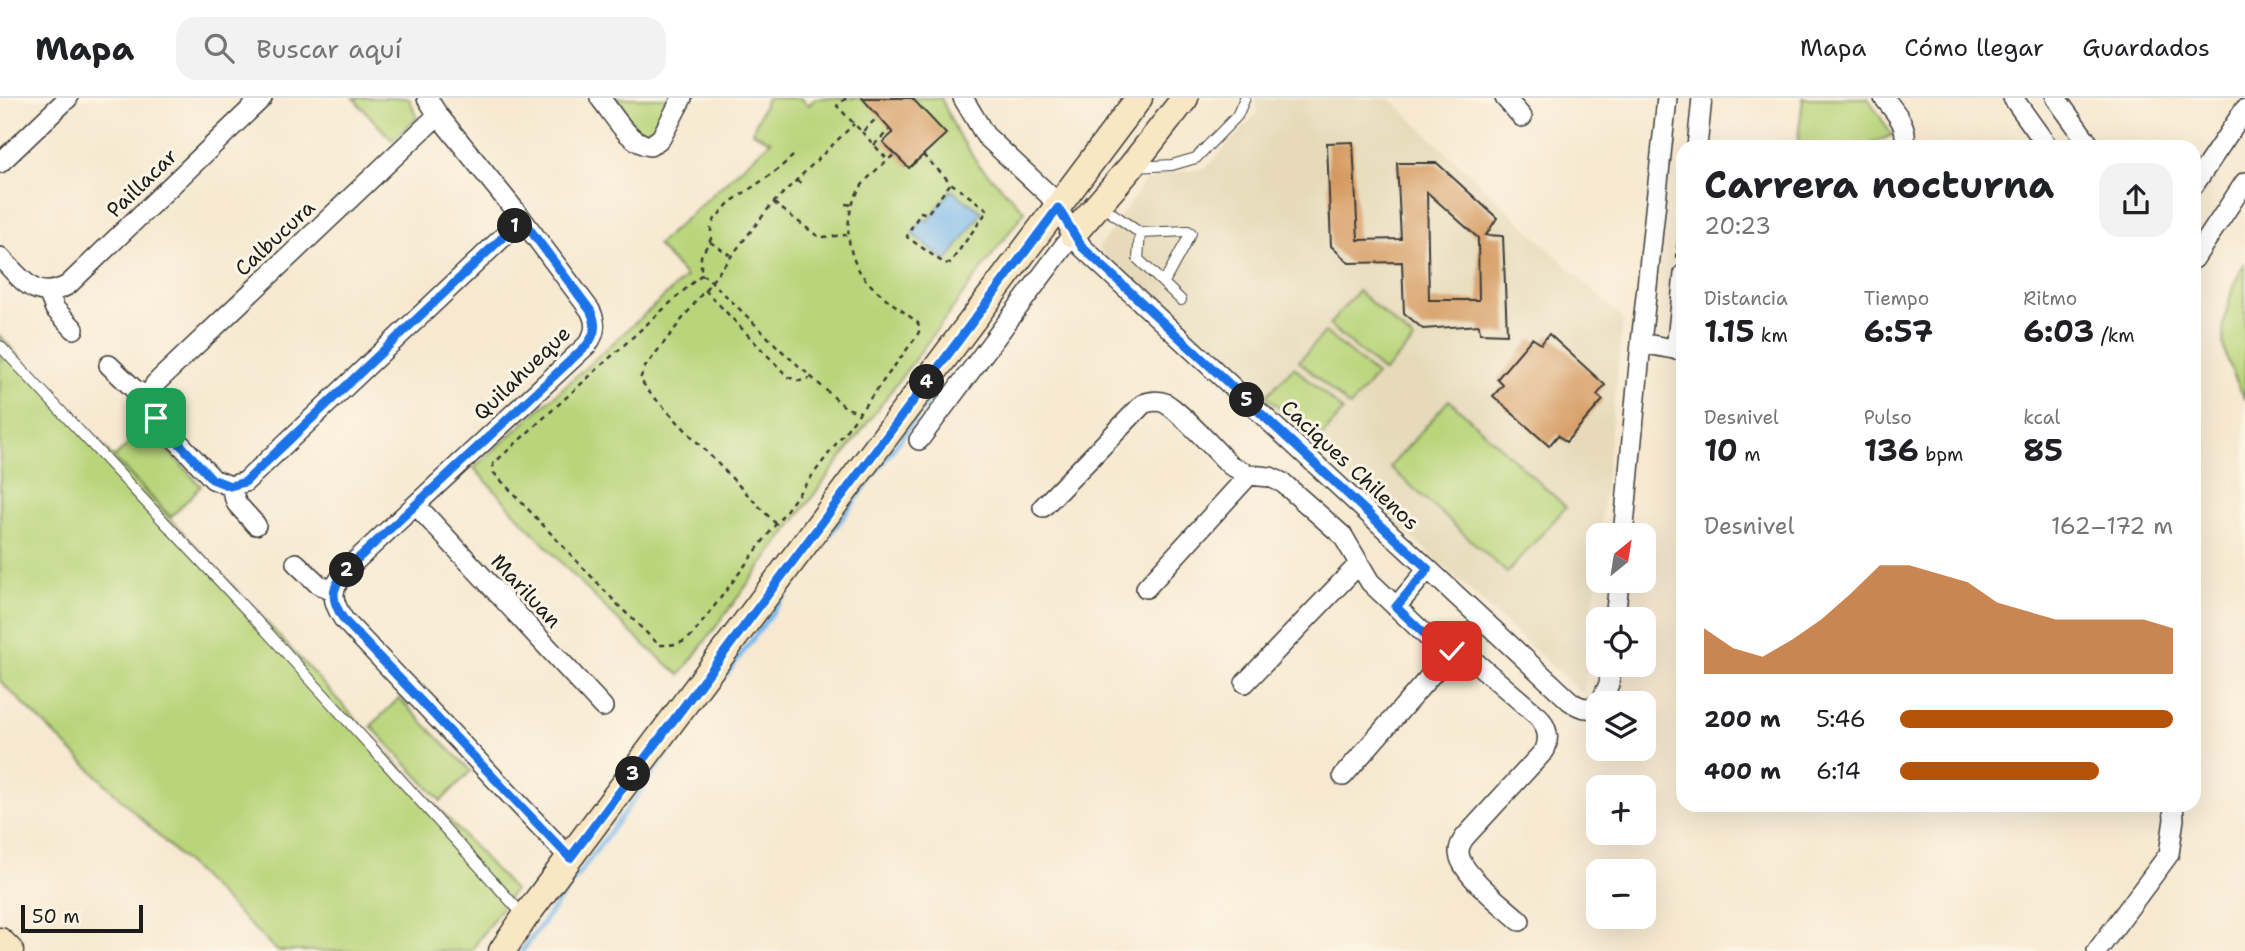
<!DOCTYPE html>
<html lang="es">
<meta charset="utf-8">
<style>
:root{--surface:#fff;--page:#f2f2f2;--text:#202124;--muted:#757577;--line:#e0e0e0;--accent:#b45309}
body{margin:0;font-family:"Shantell Sans",sans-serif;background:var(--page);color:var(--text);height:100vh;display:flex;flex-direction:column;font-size:26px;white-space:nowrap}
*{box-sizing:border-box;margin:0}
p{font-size:23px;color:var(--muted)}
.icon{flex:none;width:38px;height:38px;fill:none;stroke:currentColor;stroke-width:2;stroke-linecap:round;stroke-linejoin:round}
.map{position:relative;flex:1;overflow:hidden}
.drawer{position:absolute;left:1676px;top:42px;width:525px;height:672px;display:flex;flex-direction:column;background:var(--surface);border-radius:21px;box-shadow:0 7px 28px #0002}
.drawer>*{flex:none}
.needle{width:46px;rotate:30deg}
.tools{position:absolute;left:1586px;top:425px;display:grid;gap:14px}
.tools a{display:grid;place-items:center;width:70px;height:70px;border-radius:14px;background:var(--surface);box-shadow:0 7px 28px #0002;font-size:35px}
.scale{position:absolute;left:21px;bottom:18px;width:122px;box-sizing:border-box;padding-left:7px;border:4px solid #1c1c1c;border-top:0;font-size:19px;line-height:24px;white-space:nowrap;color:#1c1c1c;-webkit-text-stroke:5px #fcf5e5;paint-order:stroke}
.pin{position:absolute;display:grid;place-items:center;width:60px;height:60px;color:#fff;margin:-30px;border-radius:14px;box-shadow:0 4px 10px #0006}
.km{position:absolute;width:35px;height:35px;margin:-18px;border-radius:50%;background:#222;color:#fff;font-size:19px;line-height:35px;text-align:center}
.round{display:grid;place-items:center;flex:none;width:74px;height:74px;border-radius:21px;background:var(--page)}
.summary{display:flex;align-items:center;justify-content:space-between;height:119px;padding:0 28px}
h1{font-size:38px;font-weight:700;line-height:52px}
.figures{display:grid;grid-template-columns:repeat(3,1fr);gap:10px;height:119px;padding:7px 28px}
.figures div{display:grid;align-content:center}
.figures b{font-size:30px;font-weight:700}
.figures small{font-size:19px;font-weight:400}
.figures p{font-size:19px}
.chart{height:196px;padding:14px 28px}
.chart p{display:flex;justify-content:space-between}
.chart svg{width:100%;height:126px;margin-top:7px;fill:var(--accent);opacity:.7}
ul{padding:0 28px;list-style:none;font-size:23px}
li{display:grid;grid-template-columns:112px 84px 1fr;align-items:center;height:52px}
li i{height:18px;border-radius:9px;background:var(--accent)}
header{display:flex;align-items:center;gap:42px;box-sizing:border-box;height:98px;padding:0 35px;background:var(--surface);border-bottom:2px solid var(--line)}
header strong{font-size:33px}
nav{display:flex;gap:38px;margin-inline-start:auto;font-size:24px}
.search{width:490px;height:63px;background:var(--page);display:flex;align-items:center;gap:18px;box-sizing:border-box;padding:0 24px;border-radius:21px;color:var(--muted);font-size:26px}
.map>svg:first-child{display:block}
.built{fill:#e6daba}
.green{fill:#b9d57b;stroke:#6a784c;stroke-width:2}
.water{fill:#79b9ed;stroke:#4a6a84;stroke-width:2}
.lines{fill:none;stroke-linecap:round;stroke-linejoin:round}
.stream{stroke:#79b9ed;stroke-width:5}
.building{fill:#d4985d;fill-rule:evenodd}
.lane-casing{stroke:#3d3b37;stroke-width:12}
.street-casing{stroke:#3d3b37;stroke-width:22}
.secondary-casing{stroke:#3d3b37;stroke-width:29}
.path{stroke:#3d3b37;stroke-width:2.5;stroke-dasharray:5 5;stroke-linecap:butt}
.lane{stroke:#fff;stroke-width:10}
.street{stroke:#fff;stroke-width:19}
.secondary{stroke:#f9e7c3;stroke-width:26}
.route-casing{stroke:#fff;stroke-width:14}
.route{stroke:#1a73e8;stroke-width:9}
.labels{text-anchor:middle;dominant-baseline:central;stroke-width:6;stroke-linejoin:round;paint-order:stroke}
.street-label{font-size:21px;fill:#1c1c1c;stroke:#fcf5e5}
</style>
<header>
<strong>Mapa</strong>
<div class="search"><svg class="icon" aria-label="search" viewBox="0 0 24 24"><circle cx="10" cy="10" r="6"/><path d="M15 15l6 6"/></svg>Buscar aquí</div>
<nav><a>Mapa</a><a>Cómo llegar</a><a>Guardados</a></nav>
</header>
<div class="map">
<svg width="2245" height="853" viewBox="0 0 2245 853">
<rect width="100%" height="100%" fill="#fcf5e5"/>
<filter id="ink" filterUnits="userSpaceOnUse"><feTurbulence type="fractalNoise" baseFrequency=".0143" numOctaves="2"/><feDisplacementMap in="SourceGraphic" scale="14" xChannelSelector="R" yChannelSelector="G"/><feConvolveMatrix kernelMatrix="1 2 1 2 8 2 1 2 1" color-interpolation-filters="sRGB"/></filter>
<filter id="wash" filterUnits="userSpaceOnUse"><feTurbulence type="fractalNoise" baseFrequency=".00686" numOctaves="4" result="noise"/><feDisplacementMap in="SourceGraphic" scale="28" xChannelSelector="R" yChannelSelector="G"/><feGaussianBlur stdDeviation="1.57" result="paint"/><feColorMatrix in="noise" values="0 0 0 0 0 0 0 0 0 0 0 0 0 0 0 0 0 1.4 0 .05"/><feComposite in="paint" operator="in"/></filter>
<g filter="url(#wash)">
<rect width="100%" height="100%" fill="#f7e9d1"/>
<path class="built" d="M1256,0H1389L1623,221L1600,437L1598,438V464L1584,594H1580L1098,151L1145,83L1163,76L1205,71L1257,15Z"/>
<path class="green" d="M353,0H409L417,20L392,42Z
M614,0H668L650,36H640Z
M767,0H800L809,7L815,0H941L956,33L979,67L1025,113L680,577C604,516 540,441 474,370L686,179L657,147L771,43L752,34Z
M1803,0H1868L1892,37L1865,49H1797Z
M2245,166V302C2239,287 2227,266 2224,250C2220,228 2232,184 2245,166Z
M1358,193L1414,242L1384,274L1329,227Z
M1325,234L1376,277L1350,309L1299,263Z
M0,238L114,360L146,329L201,388L171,419L116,362L514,792L471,853H277L0,583Z
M1294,269L1343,313L1318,343L1266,298Z
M1449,302L1566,409L1507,475L1390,369Z
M399,600L471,673L441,703L371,628Z"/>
<path class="water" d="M951,92L982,114L947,163L912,136L923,121L928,123Z"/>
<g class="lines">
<path class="stream" d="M522,853L930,301"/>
</g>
<g id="blocks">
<path class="building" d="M862,0H912L946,36L909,70L883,44L893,35Z
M1353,44L1358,142L1401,141L1397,65H1437L1497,120L1486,137L1503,138L1507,236L1480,235L1479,227L1423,231L1404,215L1402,164L1349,165L1331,148L1327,45ZM1427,94L1478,140L1479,202H1429Z
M1549,236L1605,287L1597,297L1603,302L1566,344L1558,337L1549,348L1493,298L1503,287L1497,281L1532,240L1541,246Z"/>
</g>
</g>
<g filter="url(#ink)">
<use href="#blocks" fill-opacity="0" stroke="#3d3b37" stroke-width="2"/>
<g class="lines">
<defs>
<path id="lane" d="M1135,69L1172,67L1196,60L1237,18L1245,0
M1099,106L1140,135L1138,161L1181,202
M1140,135L1188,133L1191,135L1164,184
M0,248L269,536L525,819"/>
<path id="street" d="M427,0L438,17L522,121L590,212C597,225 596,235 587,247L350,468C332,489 328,498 344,522L570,760
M600,0C614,17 627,44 650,48L661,40L682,0
M963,0L985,37L1049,97L1082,149L1570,603C1578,609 1588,613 1598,607
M1505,0L1522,19
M1667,0L1641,245L1684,253
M1884,0C1895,14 1911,30 1903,49
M2013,0L2048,49
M2056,0L2091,49
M438,17L160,281L155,286L149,300V308L156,320L213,381L230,388L245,384L522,121
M1697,49L1702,0
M0,65L68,0
M2194,87L2245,11
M0,159C22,181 35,205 68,187L262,0
M2194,161L2245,84
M48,194L55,211L74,231
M1676,252L1684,176
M109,267L134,291L149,300
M919,342L1073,136
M230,388L237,406L256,427
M416,407L603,609
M1043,409L1143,306C1150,303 1157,302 1165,305C1180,313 1216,353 1230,367L1249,377L1270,379L1283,385L1343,438L1370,484L1432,543L1474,563L1539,619C1547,630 1550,639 1545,652L1465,739C1462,743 1459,748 1459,754C1459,775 1505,809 1520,823
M1623,438L1641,245
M296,465L318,486L334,494
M1146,490L1249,377
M1396,509L1428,471
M1615,522L1619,483
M1245,585L1359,466
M1600,606L1609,586L1611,567
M1343,678L1452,553
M2097,853L2169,756L2174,721L2173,707"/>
<path id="secondary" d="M1073,136L1131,69L1185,0
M0,843L10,853
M502,853L525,819L1139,0"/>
</defs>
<use href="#lane" class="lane-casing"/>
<use href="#street" class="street-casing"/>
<use href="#secondary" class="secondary-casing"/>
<path class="path" d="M846,0L837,8L862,34L878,19
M862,34L888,62
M874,47L889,32
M923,57L952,86L988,112L950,165L945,166L907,139L908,135L921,114L927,116L951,85
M793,58L775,74L729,105L715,121L711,128V141L701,158V177L493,366L494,375L621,510L659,547C676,547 684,546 695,534L917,238L920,231L918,225C901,211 871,192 860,174C844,148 844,111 863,86C872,75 884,65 895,56
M796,83L804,86
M774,105L816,137L822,139L847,137
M846,106L853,107
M710,144L730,157
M1676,160L1684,87
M701,177L707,179L782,253L846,310L860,314
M705,192L788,279L800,283L810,280
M776,426L649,294L640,281L645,269L772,106L854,26"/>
<use href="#lane" class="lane"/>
<use href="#street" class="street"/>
<use href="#secondary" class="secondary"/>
</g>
</g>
<g class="lines" filter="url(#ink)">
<defs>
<path id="route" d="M156,320L212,381L230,388L245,384L522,121L590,212C597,225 596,235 587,247L350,468C332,489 328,498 344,522L570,760L1058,110L1082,149L1428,471L1396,509L1432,543L1452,553"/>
</defs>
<use href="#route" class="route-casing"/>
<use href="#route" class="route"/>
</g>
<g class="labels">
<g class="street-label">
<text transform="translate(142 85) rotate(-44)">Paillacar</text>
<text transform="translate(275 140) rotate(-43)">Calbucura</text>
<text transform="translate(522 275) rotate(-44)">Quilahueque</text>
<text transform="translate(1350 367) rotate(43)">Caciques Chilenos</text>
<text transform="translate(526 493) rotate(47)">Mariluan</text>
</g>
</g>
</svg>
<div class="tools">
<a><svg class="needle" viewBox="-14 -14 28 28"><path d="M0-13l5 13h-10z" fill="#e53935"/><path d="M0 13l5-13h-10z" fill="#757577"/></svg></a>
<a><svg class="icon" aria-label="locate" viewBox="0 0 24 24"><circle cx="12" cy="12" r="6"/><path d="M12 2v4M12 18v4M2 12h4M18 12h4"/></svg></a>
<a><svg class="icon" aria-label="layers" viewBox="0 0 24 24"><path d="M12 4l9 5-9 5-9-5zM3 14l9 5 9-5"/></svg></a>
<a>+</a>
<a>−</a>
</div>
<div class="scale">50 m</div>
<div class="pin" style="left:156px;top:320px;background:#1e9e55"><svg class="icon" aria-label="arrive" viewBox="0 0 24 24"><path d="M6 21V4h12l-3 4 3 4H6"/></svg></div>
<div class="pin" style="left:1452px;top:553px;background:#d93025"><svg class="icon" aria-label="check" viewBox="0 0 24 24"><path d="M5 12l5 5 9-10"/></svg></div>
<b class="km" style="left:515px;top:128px">1</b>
<b class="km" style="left:347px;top:472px">2</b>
<b class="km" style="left:633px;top:676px">3</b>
<b class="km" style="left:927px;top:284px">4</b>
<b class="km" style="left:1247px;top:302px">5</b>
<section class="drawer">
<div class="summary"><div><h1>Carrera nocturna</h1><p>20:23</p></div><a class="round"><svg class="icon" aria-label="share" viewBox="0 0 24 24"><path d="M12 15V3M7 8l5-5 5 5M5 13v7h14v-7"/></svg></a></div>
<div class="figures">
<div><p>Distancia</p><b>1.15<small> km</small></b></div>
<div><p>Tiempo</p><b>6:57</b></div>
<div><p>Ritmo</p><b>6:03<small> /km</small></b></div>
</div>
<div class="figures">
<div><p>Desnivel</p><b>10<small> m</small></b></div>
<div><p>Pulso</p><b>136<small> bpm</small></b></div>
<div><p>kcal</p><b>85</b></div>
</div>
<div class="chart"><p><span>Desnivel</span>162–172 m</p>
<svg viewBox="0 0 160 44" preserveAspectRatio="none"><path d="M0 44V28L10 35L20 38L30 32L40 25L50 16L60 6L70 6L80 9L90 12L100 19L110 22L120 25L130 25L140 25L150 25L160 28V44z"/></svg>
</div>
<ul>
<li><b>200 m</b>5:46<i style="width:100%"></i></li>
<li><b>400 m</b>6:14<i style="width:73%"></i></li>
</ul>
</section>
</div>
